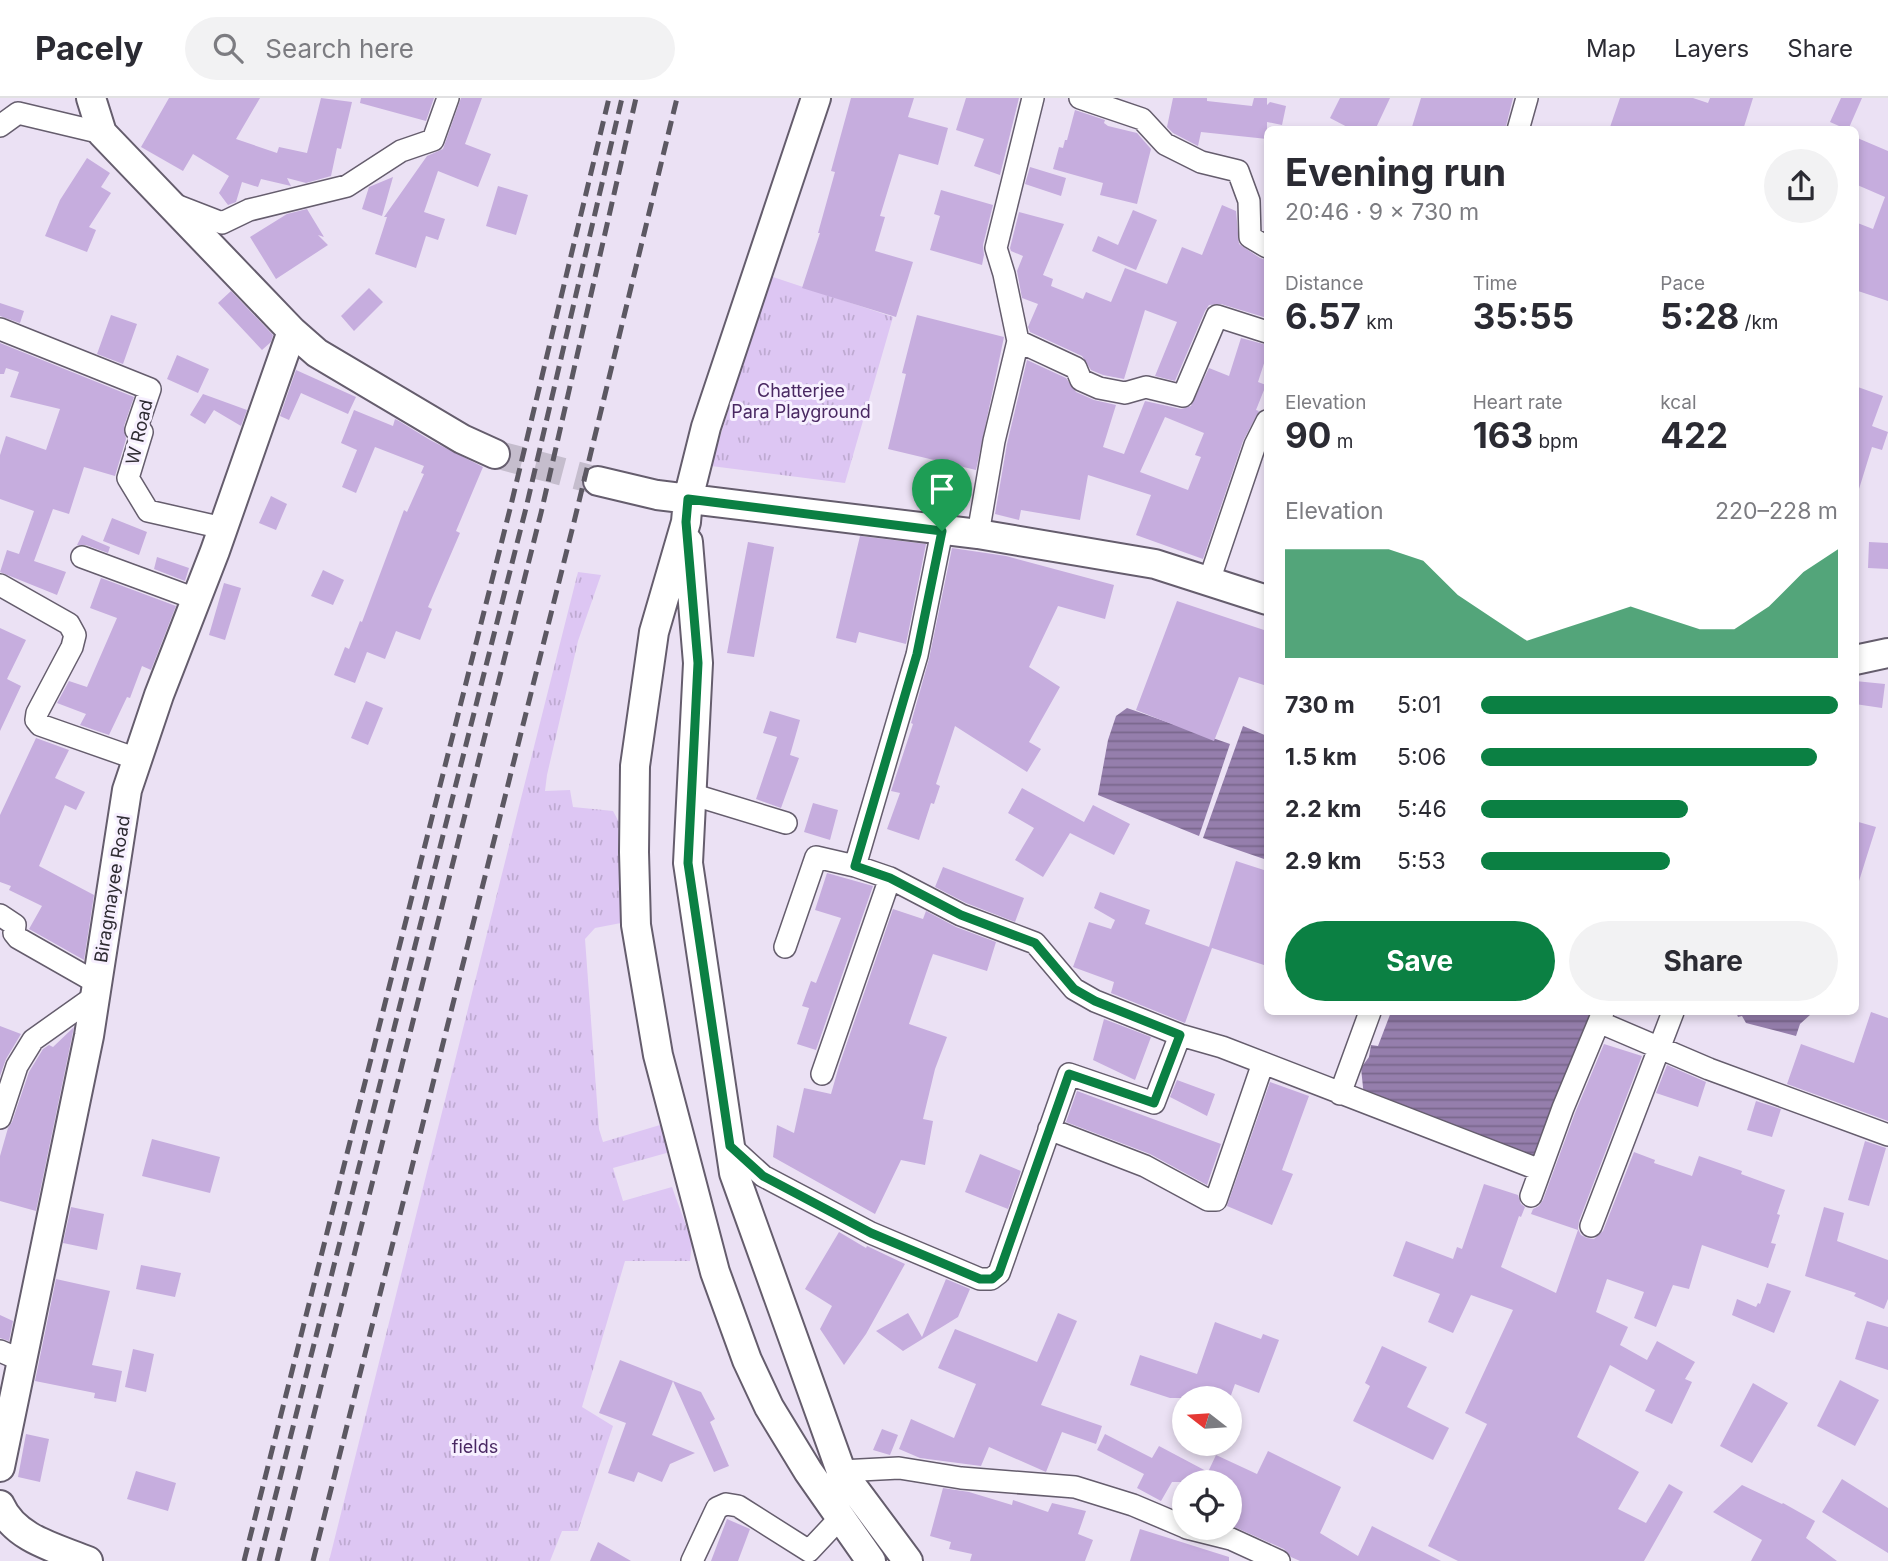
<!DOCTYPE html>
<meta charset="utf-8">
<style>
:root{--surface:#fff;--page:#f2f2f3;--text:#2b2b33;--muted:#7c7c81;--line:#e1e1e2;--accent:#0b8043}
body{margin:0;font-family:Inter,sans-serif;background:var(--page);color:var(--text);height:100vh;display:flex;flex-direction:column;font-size:26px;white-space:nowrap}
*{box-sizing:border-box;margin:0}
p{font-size:23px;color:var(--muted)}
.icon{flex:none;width:38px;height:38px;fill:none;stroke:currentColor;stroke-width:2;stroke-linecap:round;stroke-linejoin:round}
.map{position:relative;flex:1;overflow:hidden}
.panel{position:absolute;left:1264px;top:28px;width:595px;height:889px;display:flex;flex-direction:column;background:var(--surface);border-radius:10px;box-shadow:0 4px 10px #0003}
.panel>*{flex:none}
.needle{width:46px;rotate:287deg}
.buttons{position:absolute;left:1172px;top:1288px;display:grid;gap:14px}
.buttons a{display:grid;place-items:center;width:70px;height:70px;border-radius:50%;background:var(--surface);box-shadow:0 4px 10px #0003;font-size:35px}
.pin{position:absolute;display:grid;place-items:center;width:60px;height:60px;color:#fff;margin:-72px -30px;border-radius:50% 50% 50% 0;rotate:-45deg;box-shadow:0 0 7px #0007}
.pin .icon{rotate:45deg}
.round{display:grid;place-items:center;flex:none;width:74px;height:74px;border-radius:37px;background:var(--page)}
.summary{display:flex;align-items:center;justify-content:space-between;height:119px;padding:0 21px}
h1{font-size:38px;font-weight:700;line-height:52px}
.stats{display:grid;grid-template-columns:repeat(3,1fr);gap:10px;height:119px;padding:7px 21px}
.stats div{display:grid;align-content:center}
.stats b{font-size:35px;font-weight:700}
.stats small{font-size:19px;font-weight:400}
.stats p{font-size:19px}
.chart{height:196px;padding:14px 21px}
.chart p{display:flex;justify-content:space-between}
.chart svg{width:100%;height:126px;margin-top:7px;fill:var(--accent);opacity:.7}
.primary-button{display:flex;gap:14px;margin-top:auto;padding:14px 21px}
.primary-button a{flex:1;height:80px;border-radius:42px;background:var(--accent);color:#fff;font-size:28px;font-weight:700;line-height:80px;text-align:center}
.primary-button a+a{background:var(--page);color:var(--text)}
ul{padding:0 21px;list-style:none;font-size:23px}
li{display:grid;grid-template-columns:112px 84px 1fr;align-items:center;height:52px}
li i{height:18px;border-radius:9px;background:var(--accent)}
header{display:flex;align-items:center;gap:42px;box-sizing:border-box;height:98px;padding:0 35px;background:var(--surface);border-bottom:2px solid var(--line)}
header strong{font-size:33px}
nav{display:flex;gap:38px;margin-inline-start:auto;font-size:24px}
.search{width:490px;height:63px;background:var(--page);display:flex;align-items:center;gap:18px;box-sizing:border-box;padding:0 24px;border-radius:38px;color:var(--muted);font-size:26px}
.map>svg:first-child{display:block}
.grass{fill:url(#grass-tufts)}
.water{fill:url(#water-rules)}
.building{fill:#c6adde;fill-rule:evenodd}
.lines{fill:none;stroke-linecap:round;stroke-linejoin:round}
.major-tunnel{stroke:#c5bdcd;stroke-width:28;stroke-dasharray:28 14;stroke-linecap:butt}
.minor-casing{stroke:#655d6d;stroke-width:24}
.major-casing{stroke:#655d6d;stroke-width:32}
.minor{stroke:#fff;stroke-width:21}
.major{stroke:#fff;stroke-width:28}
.rail{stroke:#5c5862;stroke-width:5;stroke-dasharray:14 7;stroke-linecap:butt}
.route-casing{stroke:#fff;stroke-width:14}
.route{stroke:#0b8043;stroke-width:9}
.labels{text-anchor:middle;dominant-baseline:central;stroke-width:6;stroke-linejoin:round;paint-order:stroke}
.park-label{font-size:18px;fill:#492862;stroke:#f7f0ff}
.street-label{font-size:18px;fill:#2f2c33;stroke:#f7f0ff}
</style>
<header>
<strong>Pacely</strong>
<div class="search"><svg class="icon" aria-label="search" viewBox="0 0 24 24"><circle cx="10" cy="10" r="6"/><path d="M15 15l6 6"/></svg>Search here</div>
<nav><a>Map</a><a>Layers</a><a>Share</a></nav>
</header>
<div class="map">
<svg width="1888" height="1463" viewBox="0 0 1888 1463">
<defs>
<pattern id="grass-tufts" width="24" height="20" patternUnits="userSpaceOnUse" patternTransform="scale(1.75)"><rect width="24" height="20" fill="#ddc6f3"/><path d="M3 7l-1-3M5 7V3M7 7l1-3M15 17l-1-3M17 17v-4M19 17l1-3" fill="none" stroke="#beaad1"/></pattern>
<pattern id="water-rules" width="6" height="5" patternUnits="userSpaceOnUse" patternTransform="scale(1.75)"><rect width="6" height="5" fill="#957eac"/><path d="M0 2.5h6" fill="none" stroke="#7a678d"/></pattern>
</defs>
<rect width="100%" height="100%" fill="#ebe1f4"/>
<path class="grass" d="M770,178L893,219L845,385L711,368Z
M578,474L601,477L578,543L547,677L545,693L570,692L573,709L613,713L620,726L621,825L595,830L585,841L599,1031L603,1044L660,1027L670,1054L613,1070L623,1103L672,1089L692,1144L690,1163H625L582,1309L613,1328L578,1433H562L550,1463H329Z"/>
<path class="water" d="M1127,610L1230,646L1199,738L1098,697L1108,642L1116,618Z
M1243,628L1267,638V762L1203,740Z
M1391,914H1597L1540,1060L1480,1043L1364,999L1361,970L1369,959L1371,947L1378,948Z
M1736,914H1809L1810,917L1800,926L1796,938L1746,925L1742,918L1738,919Z"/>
<path class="building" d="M169,0H260L236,41L277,55L279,49L307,55L321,0L352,4L341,51L337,50L331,78L306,85L287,80L291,88L261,81L258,89L242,84L236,104L228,107L219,95L229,78L193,56L183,73L141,49Z
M361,0H434L426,23L360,5Z
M461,0H482L465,46L491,56L478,89L438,73L424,114L445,121L438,142L426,138L416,170L375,156L387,119H384L427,58L443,51Z
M851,0H914L908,19L948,30L938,67L899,56L880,118L885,119L875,153L913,164L896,219L802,190L820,135H818L835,74L831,73Z
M966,0H1019L1000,77L974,68L984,41L956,32Z
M1173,0H1207V3L1252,8L1254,0H1267V7L1270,4L1286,8L1282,27L1267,24V41L1201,34L1198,48L1173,35L1167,29Z
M1340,0H1390L1375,32H1353L1330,20Z
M1421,0H1513L1505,32H1411Z
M1620,0H1693L1708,5L1710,0H1753L1743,32H1609Z
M1841,0H1862L1848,32L1830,24Z
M1075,12L1105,22L1104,25L1108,28L1137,35L1151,51L1137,106L1100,97L1103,85L1053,71L1059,49L1063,50L1065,42H1067Z
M1855,39L1888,53V203L1855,192V124L1873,131L1885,99L1855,86Z
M87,60L110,75L101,89L111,95L89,129L96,132L87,154L45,138L60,102Z
M1030,69L1066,80L1061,98L1025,86Z
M393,79L382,118L362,111L369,89Z
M498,88L528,97L516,137L486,128Z
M941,92L993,107L983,147L984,157L982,167L930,152L940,118L934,116Z
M1222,107L1236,113L1239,146L1260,160L1267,162V220L1221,206L1209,207L1205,213L1175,283L1155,278L1177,224L1145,212L1124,281L1103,277L1091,272L1082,258L1030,234L1028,229L1038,206L1022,200L1017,173L1023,158L1011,153L1010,150L1019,114L1064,126L1043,177L1053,181L1051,188L1083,201L1086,194L1111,204L1125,170L1167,186L1182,149L1202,157Z
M307,111L324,139L318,137L328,147L276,181L250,139L287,116Z
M1133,112L1157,122L1136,172L1092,153L1098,138L1118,147Z
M369,190L383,204L354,233L341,218Z
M231,193L273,237L271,244L262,252L218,205Z
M0,205L24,213L20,225L0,218Z
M111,217L137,226L123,266L97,256Z
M917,217L1004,239L976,372L888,351L906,276L902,275Z
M1241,240L1267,247V256L1258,284L1266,287L1256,312L1259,313L1243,343L1203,461L1136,437L1151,397L1088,377L1080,422L1021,412L1019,422L995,416L1007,346L1027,262L1066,280L1076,294L1094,302L1116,307L1103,349L1124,356L1145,303L1181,311L1191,308L1209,270L1229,278ZM1165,319L1204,335L1195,357L1201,359L1188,392L1140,374Z
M0,245L134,299L124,328L126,341L115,378L84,369L69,416L53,411L34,463L66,474L57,497L0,474L7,452L19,456L34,413L0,401V357L6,338L46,352L60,311L10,299L19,274L6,270L4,276H0Z
M177,257L209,271L198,295L167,281Z
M296,272L356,299L348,316L301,295L289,322L280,318Z
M1855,288L1883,298L1872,328L1888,334L1882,352L1872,349L1859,391L1855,390Z
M203,296L247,312L241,328L214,312L205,326L190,317Z
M354,312L393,328L395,321L399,323L430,342L483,369L456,433L460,435L428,509L432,511L420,542L396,533L385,561L367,554L355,585L334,577L345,549L349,551L360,523L362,524L404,412L407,414L424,376L421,375L424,368L375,349L356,395L342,389L357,352L341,345Z
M271,398L287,406L276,432L259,425Z
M112,420L147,434L139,457L103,443Z
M82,437L110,449L108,455L86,447H77Z
M860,438L926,446L906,546L859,534L856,545L836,540Z
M748,444L774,449L754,559L727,555Z
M1869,444L1888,445V471L1868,470Z
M952,450L1006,458L1114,487L1105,521L1058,508L1029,569L1060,589L1029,644L1041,651L1027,674L955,628L936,686L940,688L934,706L931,705L919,742L887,731L900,695L891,693L913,626L911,625L929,561Z
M157,459L189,470L185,483L154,471Z
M323,472L344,482L333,507L311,498Z
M101,480L176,508L151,572L142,568L130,600L127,599L109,637L80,627L86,616L57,605L69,583L87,589L117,520L90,510Z
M224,485L241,490L225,542L209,537Z
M1177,503L1267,533V588L1239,579L1214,643L1136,612Z
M0,530L26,542L7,581L21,588L0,633Z
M1855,583L1885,586L1882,610L1855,606Z
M366,603L383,610L368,647L351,640Z
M770,613L800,622L790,657L799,660L781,710L756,701L777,639L763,635Z
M36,640L69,652L55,680L85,694L76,712L65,707L39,768L94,797L84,862L29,831L42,808L9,792L11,788L0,784V717Z
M1022,690L1084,724L1093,707L1130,726L1114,757L1070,735L1043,779L1015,762L1034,730L1008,715Z
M813,705L838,712L830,742L804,734Z
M1855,723L1876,729L1859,783L1855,782Z
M1236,763L1267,773V868L1209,849Z
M943,769L1024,800L1015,824L966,805L935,789Z
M827,775L873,788L816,952L797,946L809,910L802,908L811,883L816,885L841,820L815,812Z
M1100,794L1150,812L1145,826L1212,850L1185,925L1111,895L1114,884L1073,869L1089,824L1111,831L1115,822L1094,810Z
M893,811L923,821L926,813L956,829L996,844L987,873L933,856L930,864L909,926L947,939L935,971L923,1021L933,1023L925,1067L901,1062L875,1116L773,1059L777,1027L794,1035L804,990L831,996L839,968Z
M1871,914L1888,920V1023L1787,986L1801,946L1854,965Z
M1104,921L1151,939L1135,982L1093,962Z
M0,928L21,936L6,961L0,978Z
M74,929L36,1113L0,1103V1058L8,1030L12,1024L29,974L43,951L49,947L53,949Z
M1604,946L1642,958L1579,1123L1578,1131L1581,1137L1587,1140L1594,1141L1603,1133L1634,1054L1655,1062L1654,1065L1692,1078L1699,1058L1742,1073L1741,1076L1785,1092L1777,1116L1780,1117L1771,1145L1776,1146L1768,1170L1702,1147L1689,1191L1673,1187L1656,1229L1634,1220L1644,1194L1607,1181L1596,1214L1628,1229L1620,1247L1647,1262L1657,1243L1695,1264L1685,1281L1692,1284L1672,1326L1645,1313L1655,1292L1610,1267L1577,1339L1639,1374L1618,1411L1646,1425L1669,1386L1683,1394L1644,1463H1458L1428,1448L1487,1326L1465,1315L1513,1212L1471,1197L1453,1235L1428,1224L1440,1196L1393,1178L1406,1143L1453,1161L1457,1149L1462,1151L1484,1086L1518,1097L1521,1106L1525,1109L1521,1119L1519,1118L1501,1169L1556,1195L1578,1132L1531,1116L1533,1111L1539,1108L1543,1102L1575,1015Z
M1667,967L1706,984L1698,1009L1656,995Z
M1177,982L1215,996L1207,1018L1170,999Z
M1270,984L1309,998L1282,1072L1293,1076L1272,1127L1227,1108Z
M1077,993L1221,1046L1207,1087L1150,1056L1066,1024Z
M1756,1003L1781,1011L1772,1039L1747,1032Z
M152,1041L220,1059L210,1095L142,1078Z
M1865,1043L1886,1050L1869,1108L1848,1102Z
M980,1056L1021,1073L1008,1111L965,1094Z
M71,1109L104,1116L97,1152L63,1145Z
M1824,1109L1844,1115L1837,1143L1888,1162V1201L1884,1211L1854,1198L1856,1195L1805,1178Z
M839,1134L866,1150L867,1148L905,1166L866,1236L844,1267L820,1231L832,1208L805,1191Z
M141,1167L181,1175L175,1199L136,1191Z
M56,1181L110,1193L92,1267L122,1273L116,1304L94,1300L95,1295L35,1283Z
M946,1181L970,1191L958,1219L903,1253L876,1233L908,1215L922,1239Z
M1767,1185L1791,1193L1774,1235L1732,1217L1737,1201L1756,1209L1758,1205L1760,1206Z
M1058,1215L1077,1223L1041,1307L1102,1328L1096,1346L1062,1334L1046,1374L989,1349L981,1368L920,1360L899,1351L911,1321L954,1340L976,1286L938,1270L955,1231L1037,1264Z
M0,1217L13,1223L9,1243L0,1240Z
M1867,1223L1888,1229V1272L1855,1261Z
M1215,1224L1261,1241L1263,1236L1279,1242L1259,1295L1235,1286L1230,1300H1170L1130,1287L1140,1257L1197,1276Z
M1382,1248L1427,1269L1407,1309L1449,1330L1433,1362L1353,1323L1370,1288L1365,1285Z
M133,1251L154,1256L146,1294L125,1289Z
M620,1262L701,1294L715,1321L710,1324L729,1368L714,1374L673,1283L652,1337L695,1355L670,1366L662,1384L638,1374L634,1384L608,1375L626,1325L599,1315Z
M1840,1282L1879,1302L1855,1348L1817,1328Z
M1753,1285L1788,1305L1752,1365L1720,1348Z
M882,1331L898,1337L890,1357L873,1352Z
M26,1336L49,1341L40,1384L18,1379Z
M1105,1336L1152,1360L1159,1348L1208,1374L1216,1357L1257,1376L1268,1353L1341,1389L1320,1435L1358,1458L1372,1428L1441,1463H1300L1291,1459L1284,1451L1230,1427V1384H1172L1161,1403L1137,1390L1144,1376L1097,1352Z
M136,1373L176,1385L168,1413L127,1401Z
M1842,1381L1888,1410V1455L1822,1414Z
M1742,1387L1782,1406L1783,1405L1815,1423L1806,1440L1837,1463H1751L1762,1442L1713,1414Z
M943,1390L969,1394L1012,1407L1013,1402L1048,1414L1052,1405L1086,1413L1078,1436L1093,1442L1085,1463H970L972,1456L949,1451L951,1444L930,1438Z
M727,1421L750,1431L738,1463H711Z
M1140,1431L1229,1459V1463H1130Z
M598,1444L631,1463H590Z"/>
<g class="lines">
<path class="major-tunnel" d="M495,356L598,383"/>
<defs>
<path id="minor" d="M1080,0L1142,21L1165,46L1201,64L1238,73L1249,103L1250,139L1267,149
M0,28L18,15L102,35
M1518,32L1527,0
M173,106L222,125L249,112L347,88L401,53L433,42L448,0
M0,231L150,291L136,332L142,334L128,380L148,413L223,430
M1018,243L1076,270L1081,282L1099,290L1125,295L1146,289L1183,298L1217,218L1267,234
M978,436L994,343L1018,243L1004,176L996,150L1033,0
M82,459L196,501
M1209,483L1255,347L1267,323
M0,487L69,526L75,537L72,549L37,615L36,622L40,627L137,661
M691,696L786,725
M890,780L961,817L1035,845L1074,891L1095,903L1180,937L1222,949L1540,1072
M0,817L15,827L14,835L18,840L97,885
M785,849L816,759L855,768L917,557L942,433
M1599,924L1709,971L1888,1037
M822,976L890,780L855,768
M1340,996L1370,914
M0,1020L17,968L33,942L95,898
M1049,1031L1145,1068L1208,1102H1216L1263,965
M730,1048L763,1078L871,1135L980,1181H991L999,1175L1069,976L1154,1005L1180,937
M1531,1098L1563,1010L1603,914
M1591,1128L1673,914
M0,1253L21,1262
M841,1373L899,1370L961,1380L1075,1389L1133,1407L1185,1429
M1187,1430L1231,1441L1279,1463
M692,1463L717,1410L726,1406L738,1408L809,1453L840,1420"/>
<path id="major" d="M91,0L102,35L292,233L317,255L462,341L495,356
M816,0L706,329L688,401L686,424L654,534L635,668L634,754L636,827L658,957L715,1174L747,1262L769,1309L808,1373L871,1463
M598,383L657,397L978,436L1155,466L1267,502
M688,444L698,565L688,765L734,1075L841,1373L908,1463
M1855,562L1888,555
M0,1369L89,938L127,692L159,597L215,453L292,233
M0,1407C15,1441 56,1450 88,1463"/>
</defs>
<use href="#minor" class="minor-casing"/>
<use href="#major" class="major-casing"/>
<use href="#minor" class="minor"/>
<use href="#major" class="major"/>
<path class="rail" d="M244,1463L511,407L609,0
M259,1463L526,410L622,0
M277,1463L541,415L636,0
M313,1463L574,424L677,0"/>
</g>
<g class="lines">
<defs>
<path id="route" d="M688,401L942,433L917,556L855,768L890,780L961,817L1035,845L1074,891L1095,903L1180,937L1154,1005L1069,976L999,1175L992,1181H980L871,1135L763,1078L730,1048L688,765L698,565L686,424Z"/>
</defs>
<use href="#route" class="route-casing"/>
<use href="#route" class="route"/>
</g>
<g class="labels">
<g class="park-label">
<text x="801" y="292">Chatterjee<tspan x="801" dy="21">Para Playground</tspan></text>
<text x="475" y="1348">fields</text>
</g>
<g class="street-label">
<text transform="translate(139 334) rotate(-77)">W Road</text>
<text transform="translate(112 791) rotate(-81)">Biragmayee Road</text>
</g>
</g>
</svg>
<div class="buttons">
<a><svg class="needle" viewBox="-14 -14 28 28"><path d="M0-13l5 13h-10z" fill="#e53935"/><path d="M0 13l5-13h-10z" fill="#7c7c81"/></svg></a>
<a><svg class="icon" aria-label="locate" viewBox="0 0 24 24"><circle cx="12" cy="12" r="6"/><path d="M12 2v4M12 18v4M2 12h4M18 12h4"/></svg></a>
</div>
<div class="pin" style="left:942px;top:433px;background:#1e9e55"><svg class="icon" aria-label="arrive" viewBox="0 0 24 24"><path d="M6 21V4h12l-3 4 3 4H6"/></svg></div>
<section class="panel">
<div class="summary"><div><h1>Evening run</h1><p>20:46 · 9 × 730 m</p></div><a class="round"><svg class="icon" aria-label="share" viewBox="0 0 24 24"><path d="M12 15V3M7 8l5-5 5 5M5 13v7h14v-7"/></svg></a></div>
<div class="stats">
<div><p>Distance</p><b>6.57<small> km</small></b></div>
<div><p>Time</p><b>35:55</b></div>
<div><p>Pace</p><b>5:28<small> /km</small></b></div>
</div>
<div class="stats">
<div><p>Elevation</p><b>90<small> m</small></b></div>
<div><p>Heart rate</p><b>163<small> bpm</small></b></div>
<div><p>kcal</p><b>422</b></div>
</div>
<div class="chart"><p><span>Elevation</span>220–228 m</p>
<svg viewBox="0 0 160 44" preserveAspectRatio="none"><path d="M0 44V6L10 6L20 6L30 6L40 10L50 22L60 30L70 38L80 34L90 30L100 26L110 30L120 34L130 34L140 26L150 14L160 6V44z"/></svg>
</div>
<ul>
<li><b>730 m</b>5:01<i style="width:100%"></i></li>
<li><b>1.5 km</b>5:06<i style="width:94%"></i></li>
<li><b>2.2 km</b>5:46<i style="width:58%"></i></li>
<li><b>2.9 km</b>5:53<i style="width:53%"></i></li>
</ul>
<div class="primary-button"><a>Save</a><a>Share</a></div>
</section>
</div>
